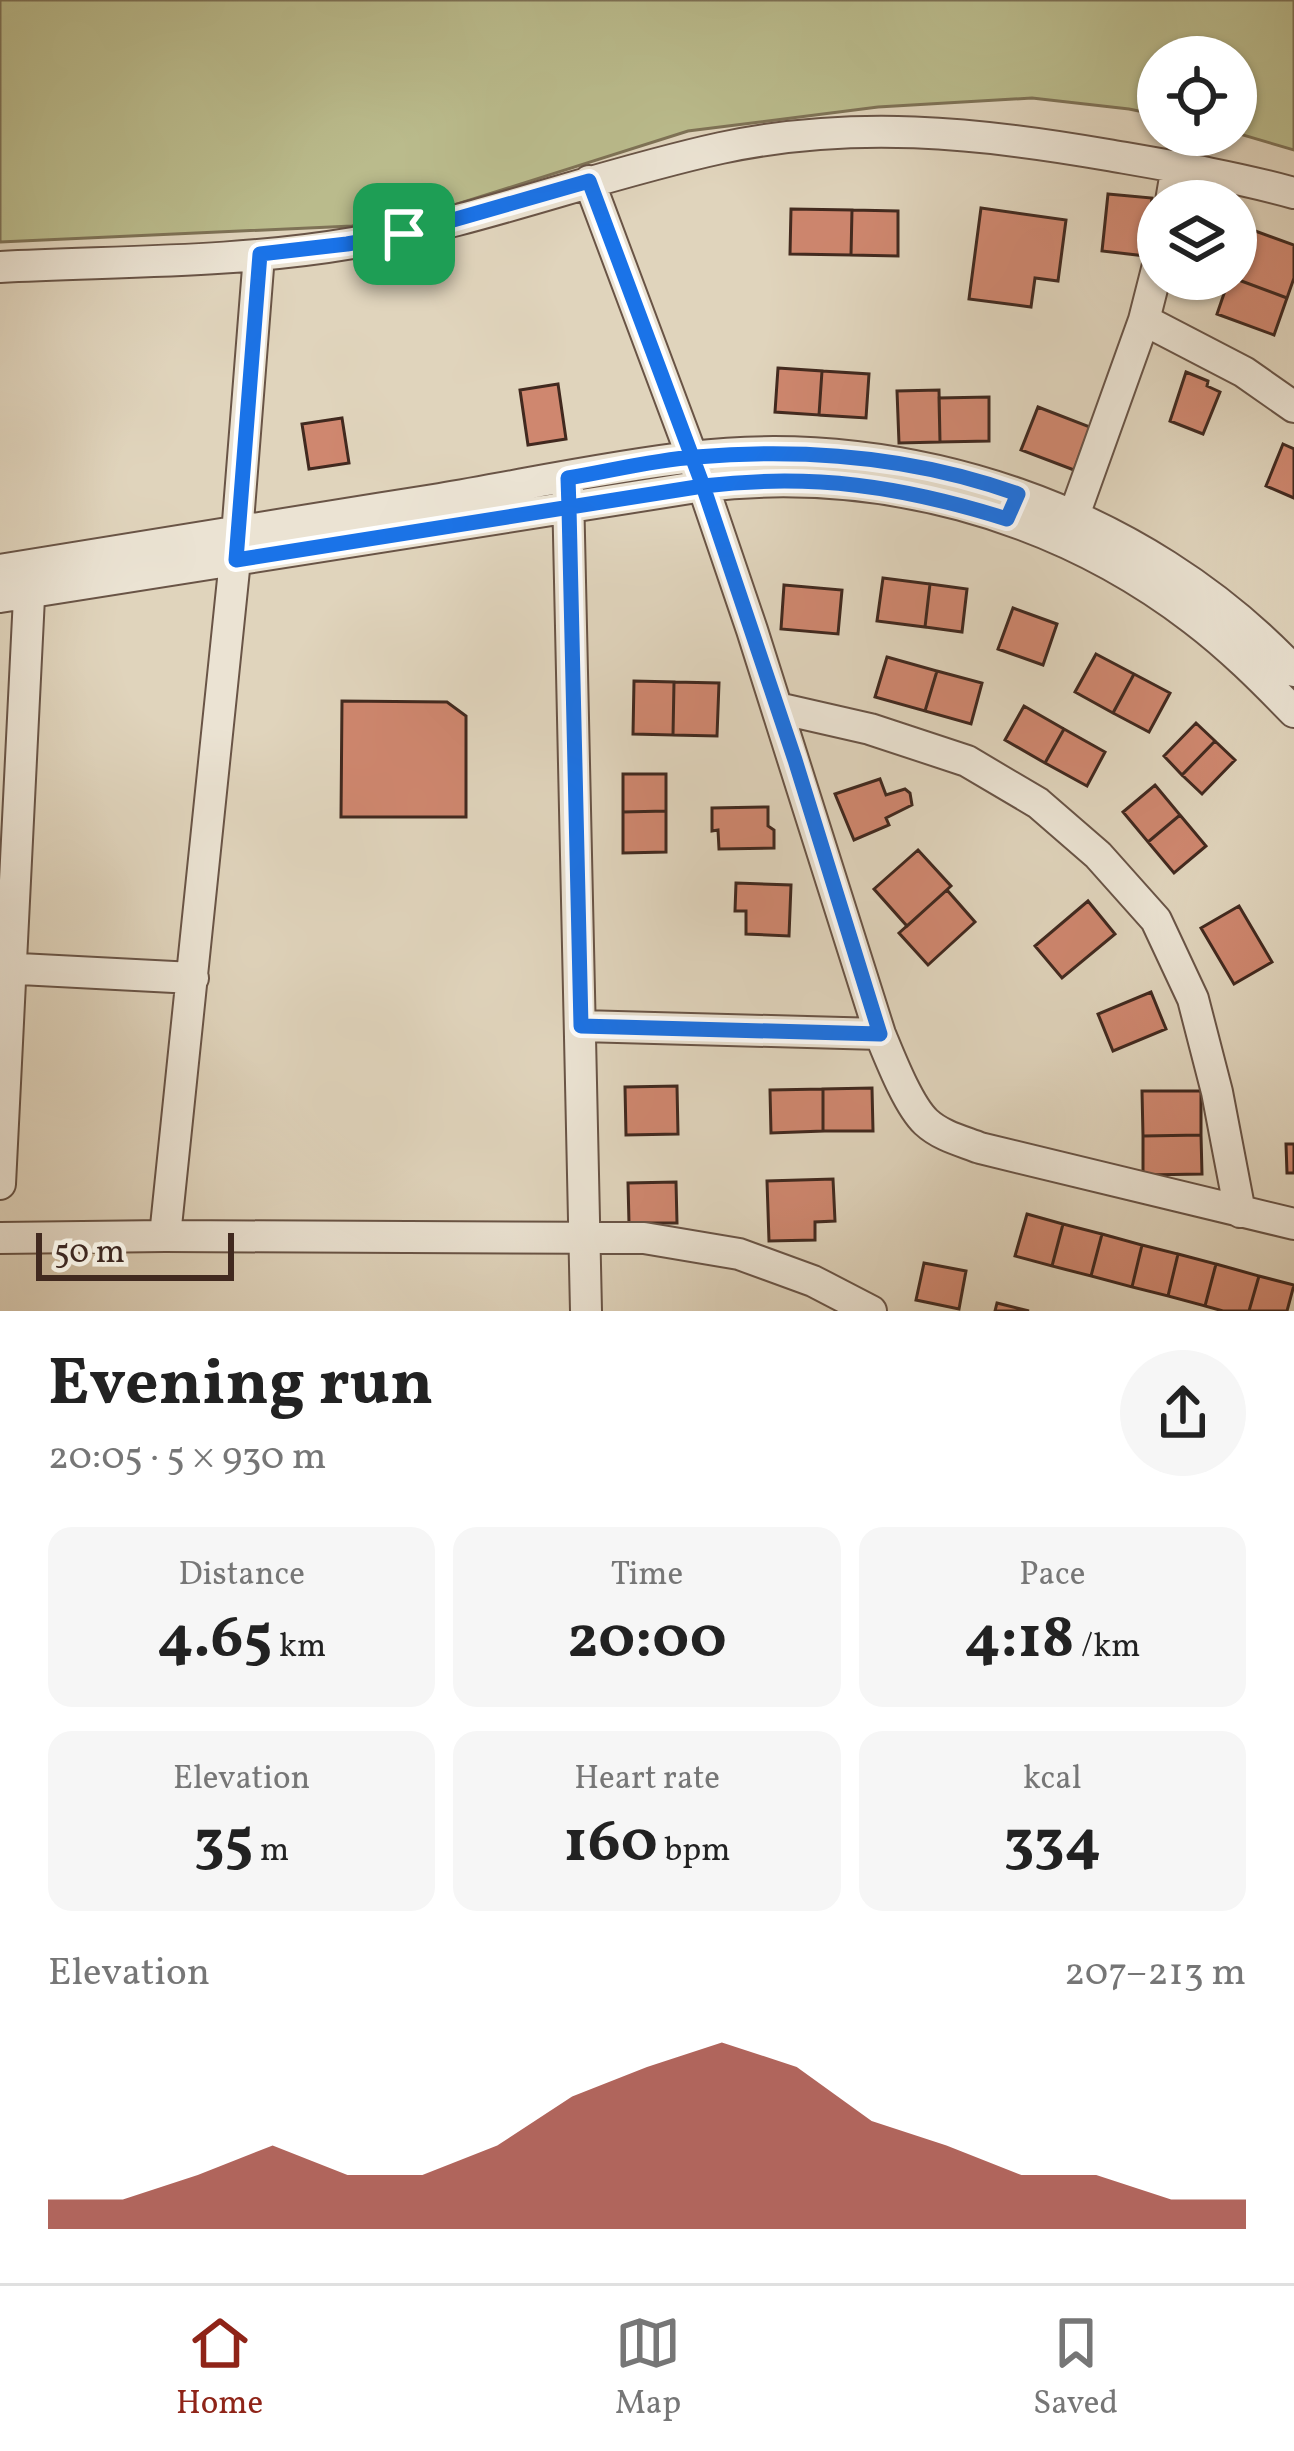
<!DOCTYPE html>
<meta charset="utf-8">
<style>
:root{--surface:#fff;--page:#f6f6f6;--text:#222;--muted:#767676;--line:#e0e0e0;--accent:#8f2418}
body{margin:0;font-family:Vollkorn,serif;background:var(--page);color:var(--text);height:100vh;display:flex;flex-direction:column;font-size:45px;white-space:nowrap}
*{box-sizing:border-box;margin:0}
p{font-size:39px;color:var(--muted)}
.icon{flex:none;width:66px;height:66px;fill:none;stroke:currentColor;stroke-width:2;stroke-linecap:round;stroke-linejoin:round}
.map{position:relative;height:1311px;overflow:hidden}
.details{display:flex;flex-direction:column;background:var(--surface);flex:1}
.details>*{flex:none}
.tools{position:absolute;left:1137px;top:36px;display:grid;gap:24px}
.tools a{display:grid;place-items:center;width:120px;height:120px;border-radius:50%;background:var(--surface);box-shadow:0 3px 9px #0004;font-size:60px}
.scale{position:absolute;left:36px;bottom:30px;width:198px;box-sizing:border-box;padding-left:12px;border:6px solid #41291f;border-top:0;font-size:33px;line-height:42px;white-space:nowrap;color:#41291f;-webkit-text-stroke:9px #ebe3d3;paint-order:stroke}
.pin{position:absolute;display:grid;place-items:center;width:102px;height:102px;color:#fff;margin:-51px;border-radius:24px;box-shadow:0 6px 18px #0006}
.round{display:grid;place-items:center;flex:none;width:126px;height:126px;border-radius:63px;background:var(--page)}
.overview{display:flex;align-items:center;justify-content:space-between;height:204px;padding:0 48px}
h1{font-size:66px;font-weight:700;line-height:90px}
.stats{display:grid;grid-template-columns:repeat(3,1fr);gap:18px;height:204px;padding:12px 48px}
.stats div{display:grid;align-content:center;border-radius:24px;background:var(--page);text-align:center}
.stats b{font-size:60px;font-weight:700}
.stats small{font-size:33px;font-weight:400}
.stats p{font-size:33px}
.chart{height:336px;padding:24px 48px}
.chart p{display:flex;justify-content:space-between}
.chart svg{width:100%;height:216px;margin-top:12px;fill:var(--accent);opacity:.7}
.menu{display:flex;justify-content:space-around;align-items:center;height:168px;border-top:3px solid var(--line);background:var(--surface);font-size:33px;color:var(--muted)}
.menu a{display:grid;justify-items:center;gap:6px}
.menu .active{color:var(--accent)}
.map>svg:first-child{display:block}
.green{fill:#babb8c;stroke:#7e7256;stroke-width:3}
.building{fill:#cf876f;stroke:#41291f;stroke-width:3}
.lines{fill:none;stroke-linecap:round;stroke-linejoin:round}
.street-casing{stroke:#695446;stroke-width:34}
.street{stroke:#ebe3d3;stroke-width:30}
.route-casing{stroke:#fff;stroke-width:24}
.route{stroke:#1a73e8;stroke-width:15}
</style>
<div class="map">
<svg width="1294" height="1311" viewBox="0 0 1294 1311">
<rect width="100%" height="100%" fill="#e0d4bc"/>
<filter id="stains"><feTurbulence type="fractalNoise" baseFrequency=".00167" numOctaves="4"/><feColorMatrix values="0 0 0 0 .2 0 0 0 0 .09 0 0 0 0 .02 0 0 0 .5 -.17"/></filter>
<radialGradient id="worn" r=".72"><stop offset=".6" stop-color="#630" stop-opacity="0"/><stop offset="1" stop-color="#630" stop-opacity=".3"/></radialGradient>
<path class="green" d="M0,0H1294V150L1236,133V57H1158V115L1129,109L1032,98L878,107L688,131L432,212L352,226L0,242Z"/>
<path class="building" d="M1108,194L1152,198L1146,256L1102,251Z
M981,208L1066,220L1058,281L1035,278L1031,307L969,299Z
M791,209L852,210L851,255L790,254Z
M852,210L898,211V256L851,255Z
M1247,228L1294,245V278L1287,298L1236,279V260Z
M1229,279H1236L1287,298L1274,335L1217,314Z
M778,368L822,371L819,415L775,412Z
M822,371L869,374L866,418L819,415Z
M1186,372L1208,381L1207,386L1220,392L1203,434L1170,421Z
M558,384L566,439L528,445L520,390Z
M939,390L940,442L899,443L897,391Z
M989,397V441L940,442L939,398Z
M1038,407L1090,427L1074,470L1021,450Z
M342,418L349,463L309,469L302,424Z
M1283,444L1294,449V498L1266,486Z
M883,578L930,584L925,627L877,621Z
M930,584L967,589L962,632L925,627Z
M784,585L842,590L838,634L781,629Z
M1013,608L1057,624L1043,665L998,649Z
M1096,654L1134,674L1113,713L1075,692Z
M887,657L937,671L925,711L875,697Z
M937,671L982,683L971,724L925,711Z
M1134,674L1170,693L1149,732L1113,713Z
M634,681L674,682L673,735L633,734Z
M674,682L719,683L717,736L673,735Z
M342,701L447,702L466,716V817H341Z
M1024,706L1064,729L1045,763L1005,740Z
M1196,723L1215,741L1182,775L1164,756Z
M1064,729L1105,752L1087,786L1045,763Z
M1215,741L1235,760L1202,794L1182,775Z
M623,774H666V811L623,812Z
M880,779L886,795L905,789L910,793L912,805L886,818L889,825L854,840L835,794Z
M1155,785L1180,815L1148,842L1123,812Z
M768,807V826L774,830V848L719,849L718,830L712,831V808Z
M666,811V852L623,853V812Z
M1180,815L1206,846L1174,873L1148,842Z
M918,850L951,886L907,926L874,889Z
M736,883L791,885L789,936L746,934V911H735Z
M947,890L975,922L928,965L899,933Z
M1088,901L1115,934L1062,978L1035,946Z
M1239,906L1272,962L1234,984L1201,928Z
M1151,992L1166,1029L1113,1051L1098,1014Z
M677,1086L678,1134L626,1135L625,1087Z
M872,1088L873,1131H823V1089Z
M823,1089V1131L771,1133L770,1090Z
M1142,1091H1201V1135L1143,1136Z
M1201,1135L1202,1174L1143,1175V1136Z
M1286,1144H1294V1173H1287Z
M833,1179L835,1221L815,1222V1240L769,1241L767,1181Z
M676,1182L677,1223H629L628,1183Z
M1027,1214L1063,1224L1052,1266L1015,1256Z
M1063,1224L1102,1234L1091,1276L1052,1266Z
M1102,1234L1142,1245L1132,1287L1091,1276Z
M1142,1245L1178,1254L1168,1296L1132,1287Z
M1178,1254L1216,1264L1205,1306L1168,1296Z
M924,1263L966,1271L959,1309L916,1300Z
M1216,1264L1259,1276L1249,1311H1223L1205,1306Z
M1259,1276L1294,1285L1287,1311H1249Z
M997,1303L1029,1311H995Z"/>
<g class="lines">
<defs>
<path id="street" d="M589,181L703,486L752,630L880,1034C890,1058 908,1105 926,1122C941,1136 962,1141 980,1148L1294,1224
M1171,201L1177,166
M0,267C117,261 237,263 353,243C477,222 597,175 721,148C852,120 977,132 1108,155C1171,166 1232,176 1294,193
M1144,320L1244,372L1294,407
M568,490L586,1311
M1068,532L1144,320L1158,265
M0,570C146,546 293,522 440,499C523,485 607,467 691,457C909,431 1143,510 1294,671
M0,597L703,486C877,466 1053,512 1193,619C1230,647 1262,679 1294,712
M778,708L870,729L967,761L1038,803L1098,855L1156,920L1193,999L1217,1092L1240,1212
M0,968L193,978
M581,1026L880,1034
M0,1184L30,577
M165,1236L235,560L259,255
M0,1238L165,1236L644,1238L739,1254L813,1281L871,1311"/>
</defs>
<use href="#street" class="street-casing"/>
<use href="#street" class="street"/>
</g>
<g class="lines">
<defs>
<path id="route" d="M404,234L347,244L260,254L236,560L703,486L795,760L880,1034L581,1026L569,508L568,478C610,471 653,460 696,457C804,448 915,457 1018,494L1007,519C901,486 813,473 703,486C665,384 627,282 589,181L404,234"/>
</defs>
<use href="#route" class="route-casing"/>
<use href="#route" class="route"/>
</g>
<rect width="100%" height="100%" filter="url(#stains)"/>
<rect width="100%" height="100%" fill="url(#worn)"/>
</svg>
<div class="tools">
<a><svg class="icon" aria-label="locate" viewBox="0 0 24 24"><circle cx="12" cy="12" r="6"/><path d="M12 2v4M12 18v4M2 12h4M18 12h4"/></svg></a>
<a><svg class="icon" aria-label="layers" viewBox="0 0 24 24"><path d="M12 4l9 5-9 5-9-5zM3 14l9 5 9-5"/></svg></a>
</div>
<div class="scale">50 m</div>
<div class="pin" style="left:404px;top:234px;background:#1e9e55"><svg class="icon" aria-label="arrive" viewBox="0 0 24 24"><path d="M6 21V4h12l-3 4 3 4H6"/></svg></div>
</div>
<section class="details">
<div class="overview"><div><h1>Evening run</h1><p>20:05 · 5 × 930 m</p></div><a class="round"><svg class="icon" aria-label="share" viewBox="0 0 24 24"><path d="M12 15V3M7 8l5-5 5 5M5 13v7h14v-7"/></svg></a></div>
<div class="stats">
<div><p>Distance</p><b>4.65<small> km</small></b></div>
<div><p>Time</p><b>20:00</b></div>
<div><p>Pace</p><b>4:18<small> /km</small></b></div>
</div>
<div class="stats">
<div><p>Elevation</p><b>35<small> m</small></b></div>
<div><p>Heart rate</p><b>160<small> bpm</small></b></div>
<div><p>kcal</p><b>334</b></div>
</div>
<div class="chart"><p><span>Elevation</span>207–213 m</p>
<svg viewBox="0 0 160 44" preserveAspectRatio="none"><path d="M0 44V38L10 38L20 33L30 27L40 33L50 33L60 27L70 17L80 11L90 6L100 11L110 22L120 27L130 33L140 33L150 38L160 38V44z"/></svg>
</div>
</section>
<nav class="menu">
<a class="active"><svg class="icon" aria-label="home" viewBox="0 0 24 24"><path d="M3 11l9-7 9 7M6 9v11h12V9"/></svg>Home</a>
<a><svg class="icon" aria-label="map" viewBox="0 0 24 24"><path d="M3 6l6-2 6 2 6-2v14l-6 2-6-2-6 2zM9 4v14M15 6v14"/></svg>Map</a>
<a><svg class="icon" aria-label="saved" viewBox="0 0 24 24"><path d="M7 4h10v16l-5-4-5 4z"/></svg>Saved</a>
</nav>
